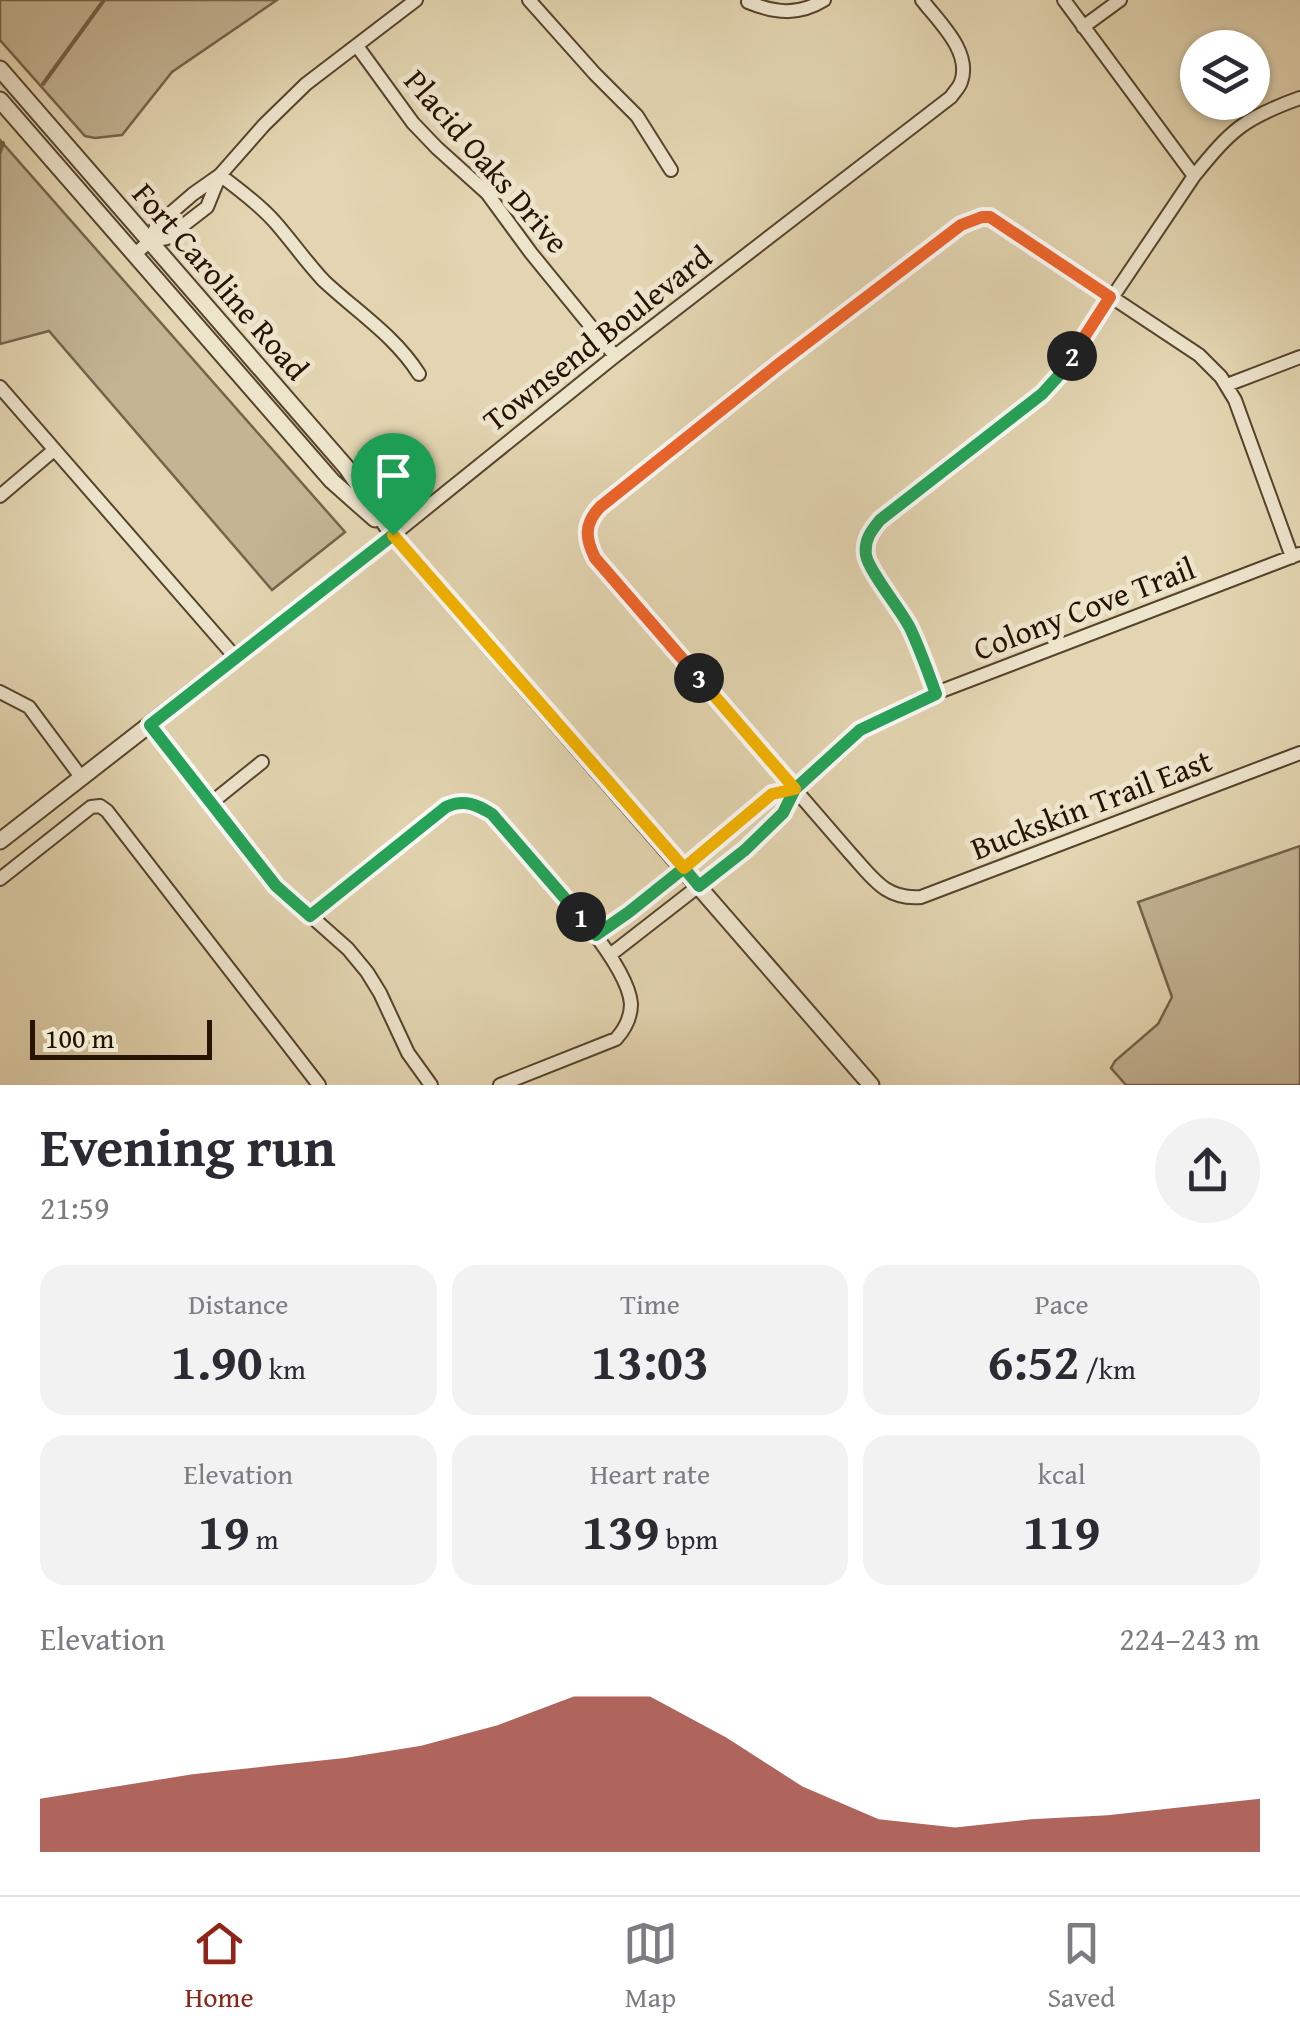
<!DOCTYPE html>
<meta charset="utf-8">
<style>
:root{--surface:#fff;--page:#f2f2f3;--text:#2b2b33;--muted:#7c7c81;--line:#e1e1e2;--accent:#8f2418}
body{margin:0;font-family:"Gentium Book Plus",serif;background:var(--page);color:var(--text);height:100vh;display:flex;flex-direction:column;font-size:38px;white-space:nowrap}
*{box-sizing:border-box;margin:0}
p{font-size:32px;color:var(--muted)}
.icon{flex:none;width:55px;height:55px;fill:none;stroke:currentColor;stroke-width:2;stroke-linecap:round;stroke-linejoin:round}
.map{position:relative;height:1085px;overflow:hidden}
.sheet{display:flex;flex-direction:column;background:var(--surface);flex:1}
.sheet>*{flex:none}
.fabs{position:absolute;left:1180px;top:30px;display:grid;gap:20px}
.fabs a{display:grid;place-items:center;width:90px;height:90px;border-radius:50%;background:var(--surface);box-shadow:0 2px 8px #0004;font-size:50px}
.scale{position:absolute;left:30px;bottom:25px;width:182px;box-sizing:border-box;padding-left:10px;border:5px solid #261300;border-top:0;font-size:28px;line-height:35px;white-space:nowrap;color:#261300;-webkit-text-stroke:8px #ede4cc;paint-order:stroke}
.pin{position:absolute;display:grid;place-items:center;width:85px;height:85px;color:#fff;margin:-102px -42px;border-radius:50% 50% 50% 0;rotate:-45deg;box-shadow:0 0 10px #0007}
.pin .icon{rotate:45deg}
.km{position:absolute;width:50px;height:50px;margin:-25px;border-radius:50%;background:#222;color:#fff;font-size:28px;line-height:50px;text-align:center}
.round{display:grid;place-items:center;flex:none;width:105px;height:105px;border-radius:52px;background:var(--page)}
.overview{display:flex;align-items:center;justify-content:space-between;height:170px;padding:0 40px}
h1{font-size:55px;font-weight:700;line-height:75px}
.stats{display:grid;grid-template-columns:repeat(3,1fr);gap:15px;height:170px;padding:10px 40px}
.stats div{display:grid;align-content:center;border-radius:25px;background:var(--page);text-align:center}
.stats b{font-size:50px;font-weight:700}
.stats small{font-size:28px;font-weight:400}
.stats p{font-size:28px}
.chart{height:280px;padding:20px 40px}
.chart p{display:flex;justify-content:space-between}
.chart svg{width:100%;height:180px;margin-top:10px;fill:var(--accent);opacity:.7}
.dock{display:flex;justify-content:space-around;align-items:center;height:140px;border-top:2px solid var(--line);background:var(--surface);font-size:28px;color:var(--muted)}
.dock a{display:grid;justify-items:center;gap:5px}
.dock .selected{color:var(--accent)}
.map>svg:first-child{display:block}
.green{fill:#c3b493;stroke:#74644a;stroke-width:2.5}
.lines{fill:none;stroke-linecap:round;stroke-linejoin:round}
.stream{stroke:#716046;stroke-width:4}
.minor-casing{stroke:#55442c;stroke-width:16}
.tertiary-casing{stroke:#55442c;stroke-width:19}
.minor{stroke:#ede4cc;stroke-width:12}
.tertiary{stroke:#ede4cc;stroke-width:15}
.split-1-casing{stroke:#fff;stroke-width:20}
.split-2-casing{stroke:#fff;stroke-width:20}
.split-3-casing{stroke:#fff;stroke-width:20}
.split-4-casing{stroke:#fff;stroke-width:20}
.split-1{stroke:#22a559;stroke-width:12}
.split-2{stroke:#22a559;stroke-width:12}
.split-3{stroke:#f0652b;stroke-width:12}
.split-4{stroke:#f5b400;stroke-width:12}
.labels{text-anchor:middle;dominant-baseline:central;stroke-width:10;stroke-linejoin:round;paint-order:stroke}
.street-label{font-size:32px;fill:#261300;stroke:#ede4cc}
</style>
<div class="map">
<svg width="1300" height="1085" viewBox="0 0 1300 1085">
<rect width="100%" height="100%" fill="#e3d5b1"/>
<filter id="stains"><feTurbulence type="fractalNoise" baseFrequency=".002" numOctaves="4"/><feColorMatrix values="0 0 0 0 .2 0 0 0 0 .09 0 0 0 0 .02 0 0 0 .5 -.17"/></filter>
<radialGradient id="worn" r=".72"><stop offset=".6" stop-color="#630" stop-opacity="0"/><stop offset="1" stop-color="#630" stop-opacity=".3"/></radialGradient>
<path class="green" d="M0,0H277L172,72L122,135L95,138L85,136L0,40Z
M0,140L345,532L272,590L49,331L0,344Z
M1300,846V1085H1126L1111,1068L1115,1061L1158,1024L1172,997L1138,902Z"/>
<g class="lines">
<path class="stream" d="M43,84L104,0
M0,152L3,143"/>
<defs>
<path id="minor" d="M529,0L595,74L637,116L671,170
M1064,0L1194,176
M748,2C775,13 798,16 824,0
M1083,27L1120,0
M357,46L413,123L437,148L487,193L531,253L615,356
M220,175C238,189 258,203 274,221C291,240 306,262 324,281C357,312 394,335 419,374
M150,241L167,238L207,207L220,175
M135,254L150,241L157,225L193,194L220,175L264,125L306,84L416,0
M1227,385L1300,357
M0,387L236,658
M0,496L54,450
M393,535L615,356L951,97C954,92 959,88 961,82C972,52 939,22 922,0
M1292,557L1235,400L1221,377L1199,355L991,217H982L961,225L779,363L601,507C582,525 585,536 595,558L850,853C872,877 885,900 921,897L1300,753
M0,692L29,707L81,777
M936,693C925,665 915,634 899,607C889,591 868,573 866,555C864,540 871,531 880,520L1042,394L1062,372L1194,176C1231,130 1244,118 1300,98
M150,725L277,886L348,949L367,972L380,993L408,1053L431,1085
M211,803L262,762
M0,879L91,807L100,806L107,811L319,1085
M310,916L446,807C464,799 476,804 492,815C525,853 628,957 631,1004C631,1018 625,1029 616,1039L500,1085
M596,935L664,885L772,793L795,789
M610,955L745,850L783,813L795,789L861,730L936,693L1299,554"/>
<path id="tertiary" d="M0,69L346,467L393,535L871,1085
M0,100L332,481L375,519
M0,841L393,535"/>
</defs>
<use href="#minor" class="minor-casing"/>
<use href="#tertiary" class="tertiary-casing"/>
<use href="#minor" class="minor"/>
<use href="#tertiary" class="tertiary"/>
</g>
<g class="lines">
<defs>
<path id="split-1" d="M393,535L150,725L276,886L310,916L446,807C464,799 476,804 492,814L581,917"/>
<path id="split-2" d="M581,917L596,935L629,912L684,868L699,886L745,850L783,813L795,789L860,730L936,694C928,672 920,649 910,628C901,610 868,570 866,555C864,540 871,531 880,520L1042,394L1062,372L1072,356"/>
<path id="split-3" d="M699,678L595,558C585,538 584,524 600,507L779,364L961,225L982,217H990L1110,297L1072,356"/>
<path id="split-4" d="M393,535L684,868L772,794L795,789L699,678"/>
</defs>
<use href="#split-1" class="split-1-casing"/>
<use href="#split-2" class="split-2-casing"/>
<use href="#split-3" class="split-3-casing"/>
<use href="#split-4" class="split-4-casing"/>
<use href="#split-1" class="split-1"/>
<use href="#split-2" class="split-2"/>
<use href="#split-3" class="split-3"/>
<use href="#split-4" class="split-4"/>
</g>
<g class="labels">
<g class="street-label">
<text transform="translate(487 161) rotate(49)">Placid Oaks Drive</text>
<text transform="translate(221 281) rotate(49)">Fort Caroline Road</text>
<text transform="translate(597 338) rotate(-38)">Townsend Boulevard</text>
<text transform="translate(1084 608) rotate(-21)">Colony Cove Trail</text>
<text transform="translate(1091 804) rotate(-21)">Buckskin Trail East</text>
</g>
</g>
<rect width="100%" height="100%" filter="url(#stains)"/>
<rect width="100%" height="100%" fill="url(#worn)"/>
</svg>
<div class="fabs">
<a><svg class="icon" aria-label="layers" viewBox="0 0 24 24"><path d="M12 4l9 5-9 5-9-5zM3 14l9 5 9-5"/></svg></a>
</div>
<div class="scale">100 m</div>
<div class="pin" style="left:393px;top:535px;background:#1e9e55"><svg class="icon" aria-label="arrive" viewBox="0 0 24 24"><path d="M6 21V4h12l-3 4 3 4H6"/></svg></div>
<b class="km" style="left:581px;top:917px">1</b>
<b class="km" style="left:1072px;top:356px">2</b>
<b class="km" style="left:699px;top:678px">3</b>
</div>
<section class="sheet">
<div class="overview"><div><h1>Evening run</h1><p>21:59</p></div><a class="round"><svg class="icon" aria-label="share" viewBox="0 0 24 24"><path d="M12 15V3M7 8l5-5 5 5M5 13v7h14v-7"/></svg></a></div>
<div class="stats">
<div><p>Distance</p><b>1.90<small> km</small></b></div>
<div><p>Time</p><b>13:03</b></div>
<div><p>Pace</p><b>6:52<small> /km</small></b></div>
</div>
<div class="stats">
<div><p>Elevation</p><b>19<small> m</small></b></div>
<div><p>Heart rate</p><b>139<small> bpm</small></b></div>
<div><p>kcal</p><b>119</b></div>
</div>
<div class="chart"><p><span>Elevation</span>224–243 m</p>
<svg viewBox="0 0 160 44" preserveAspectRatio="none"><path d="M0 44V31L10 28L20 25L30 23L40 21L50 18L60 13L70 6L80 6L90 16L100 28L110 36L120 38L130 36L140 35L150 33L160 31V44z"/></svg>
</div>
</section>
<nav class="dock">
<a class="selected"><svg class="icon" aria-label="home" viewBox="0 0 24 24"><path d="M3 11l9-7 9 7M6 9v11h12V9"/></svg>Home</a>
<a><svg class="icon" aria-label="map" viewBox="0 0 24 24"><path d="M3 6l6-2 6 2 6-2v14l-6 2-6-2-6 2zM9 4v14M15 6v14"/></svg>Map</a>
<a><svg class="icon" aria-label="saved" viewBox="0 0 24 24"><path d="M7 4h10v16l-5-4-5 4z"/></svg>Saved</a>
</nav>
